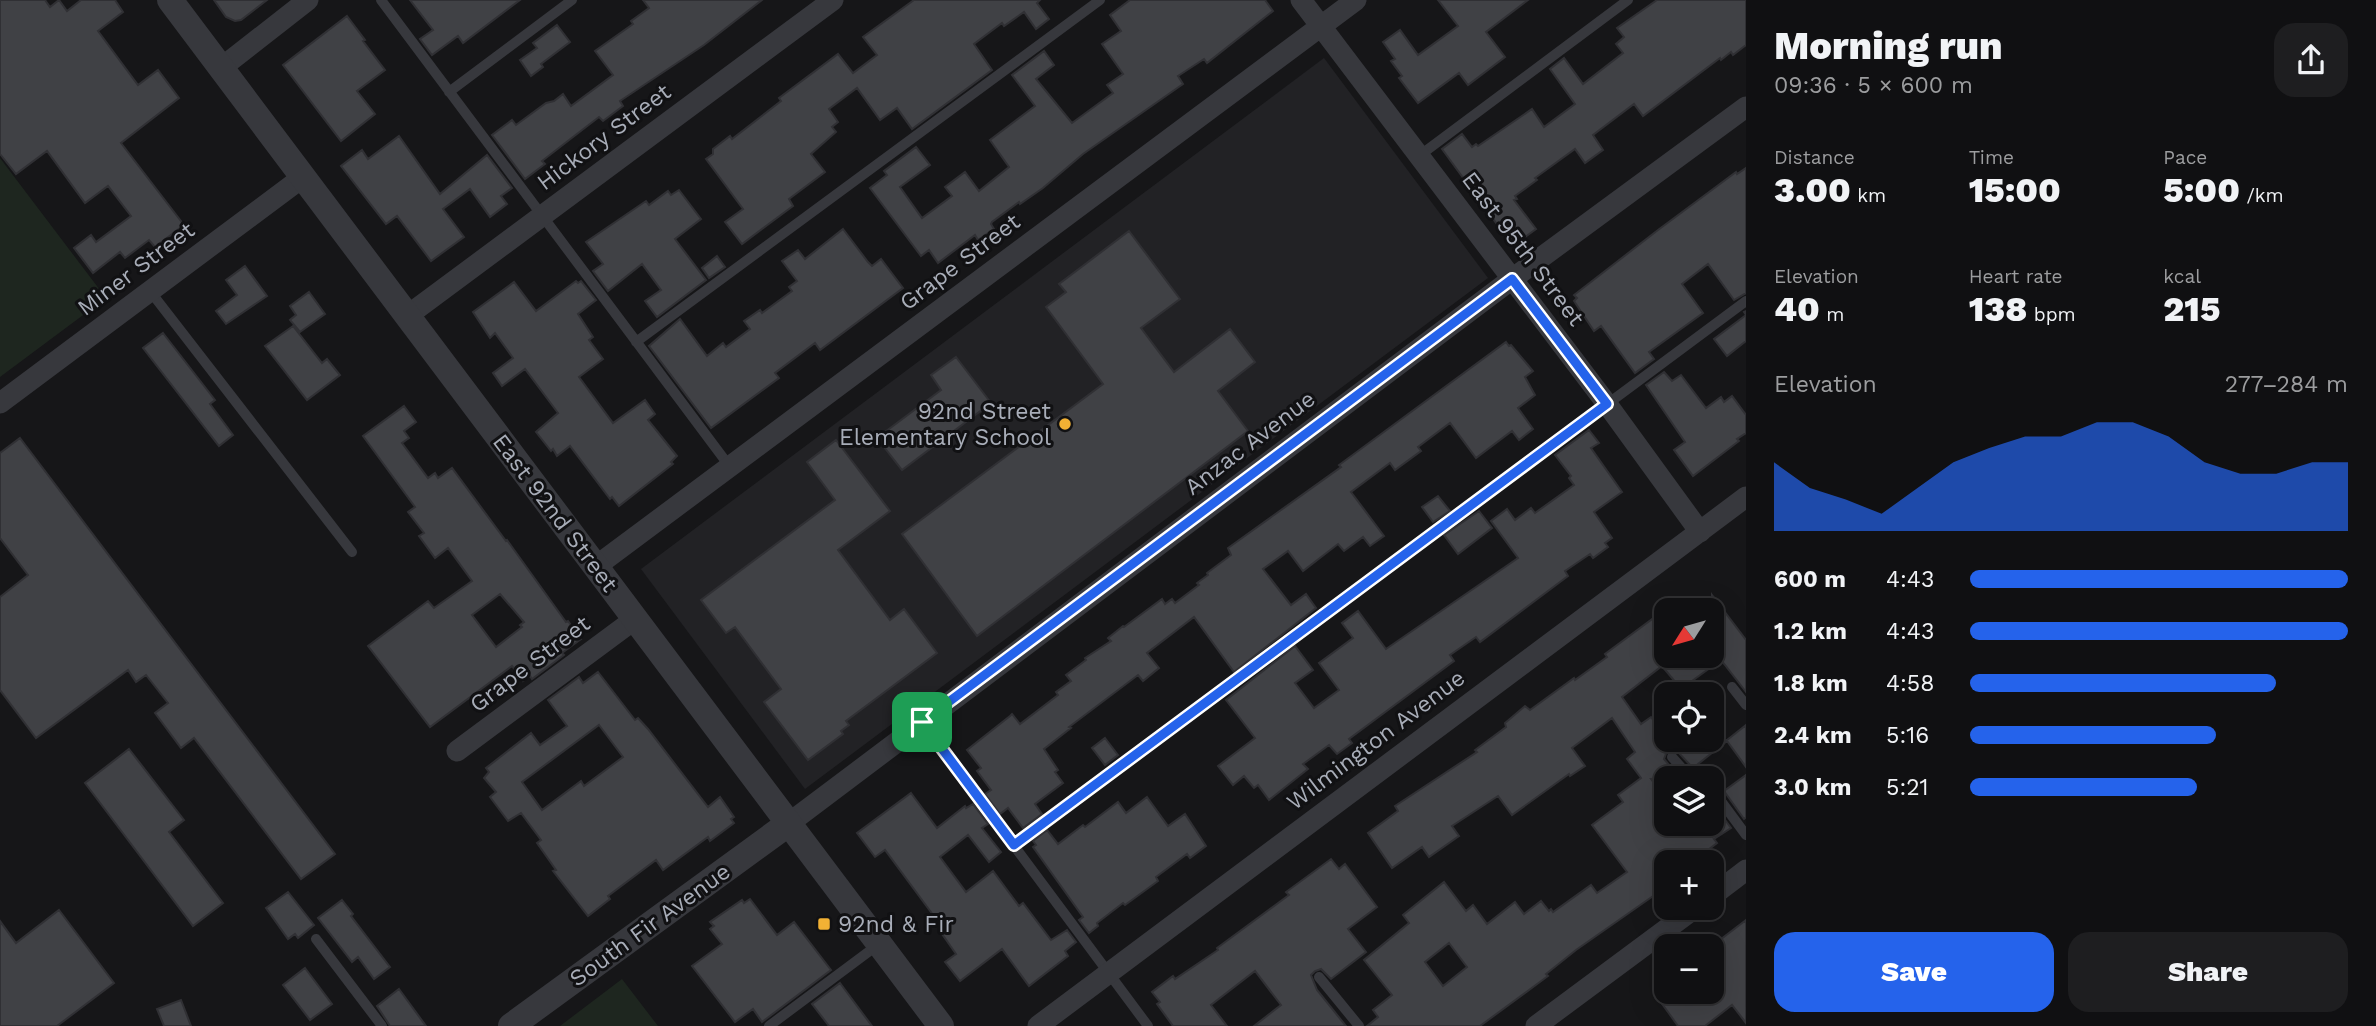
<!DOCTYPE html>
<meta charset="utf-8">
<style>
:root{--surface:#101012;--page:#1e1e20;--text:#f1f3f6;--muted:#9c9d9f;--line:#303032;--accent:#2563eb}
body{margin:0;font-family:"Work Sans",sans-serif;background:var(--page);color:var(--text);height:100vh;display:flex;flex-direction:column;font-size:26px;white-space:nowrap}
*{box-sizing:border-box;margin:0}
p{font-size:23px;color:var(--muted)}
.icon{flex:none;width:38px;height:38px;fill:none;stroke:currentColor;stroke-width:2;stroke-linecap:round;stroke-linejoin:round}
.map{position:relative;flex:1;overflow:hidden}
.panel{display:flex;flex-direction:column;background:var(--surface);width:630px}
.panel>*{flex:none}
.needle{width:46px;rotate:233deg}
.controls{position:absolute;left:1654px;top:598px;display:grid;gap:14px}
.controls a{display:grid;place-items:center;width:70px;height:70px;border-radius:14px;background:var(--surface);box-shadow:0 7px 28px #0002,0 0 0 2px var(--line);font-size:35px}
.pin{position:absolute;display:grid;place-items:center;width:60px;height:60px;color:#fff;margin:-30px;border-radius:14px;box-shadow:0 4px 10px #0006}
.round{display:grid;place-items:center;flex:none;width:74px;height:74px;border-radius:21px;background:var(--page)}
.headline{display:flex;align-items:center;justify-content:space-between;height:119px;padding:0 28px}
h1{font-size:38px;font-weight:800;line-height:52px}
.stats{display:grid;grid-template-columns:repeat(3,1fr);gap:10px;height:119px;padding:7px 28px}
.stats div{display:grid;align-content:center}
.stats b{font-size:35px;font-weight:800}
.stats small{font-size:19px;font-weight:400}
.stats p{font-size:19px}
.chart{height:196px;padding:14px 28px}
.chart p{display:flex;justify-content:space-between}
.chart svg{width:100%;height:126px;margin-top:7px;fill:var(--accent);opacity:.7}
.cta{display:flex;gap:14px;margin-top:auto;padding:14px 28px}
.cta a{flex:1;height:80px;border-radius:21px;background:var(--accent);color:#fff;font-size:28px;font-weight:800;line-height:80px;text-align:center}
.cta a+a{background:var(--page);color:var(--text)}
ul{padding:0 28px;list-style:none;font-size:23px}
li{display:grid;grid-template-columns:112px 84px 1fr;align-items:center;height:52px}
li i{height:18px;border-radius:9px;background:var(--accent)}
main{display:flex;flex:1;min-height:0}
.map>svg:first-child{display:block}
.built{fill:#222225}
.green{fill:#1e261f}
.building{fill:#404145;stroke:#303034;stroke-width:2;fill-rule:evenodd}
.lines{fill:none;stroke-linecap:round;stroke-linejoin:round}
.service{stroke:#37383d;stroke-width:10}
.minor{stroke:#37383d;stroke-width:21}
.tertiary{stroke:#37383d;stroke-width:26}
.route-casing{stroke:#fff;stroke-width:14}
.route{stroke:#2563eb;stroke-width:9}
.poi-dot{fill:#f2b134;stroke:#111113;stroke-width:2.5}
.labels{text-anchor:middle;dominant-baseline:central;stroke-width:6;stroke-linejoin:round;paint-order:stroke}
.street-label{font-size:23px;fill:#a8adb8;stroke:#111113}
.poi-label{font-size:23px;fill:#a8adb8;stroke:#111113;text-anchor:end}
</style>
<main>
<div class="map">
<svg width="1746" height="1026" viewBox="0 0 1746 1026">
<rect width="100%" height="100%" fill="#161618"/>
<path class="built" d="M1324,58L1488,278L805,789L641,569Z"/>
<path class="green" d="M0,158L106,298L0,377Z
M622,979L658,1026H560Z"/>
<path class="building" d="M0,0H45L50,7L59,0L67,11L81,0H115L123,12L98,31L138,85L158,70L179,98L121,143L184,225L155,247L149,240L125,258L120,252L93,273L74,248L91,235L96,242L131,216L108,186L85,203L47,151L16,174L0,154Z
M214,0H267L241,20L235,21L226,17Z
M410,0H520L463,43L458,36L432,55L420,39L433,30Z
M643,0H762L704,45L620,101L623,106L603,121L599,117L573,137L542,161L545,164L525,179L492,135L512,120L516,125L546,103L554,101L563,94L571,106L613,75L595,51L633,24L631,21L649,8Z
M914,0H1040L1037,3L1049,19L1036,29L1024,12L1004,26L1002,23L974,44L992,70L912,129L897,108L880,120L857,88L829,109L838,122L832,127L836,132L811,154L825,172L789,199L793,206L742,244L725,222L743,209L706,159L713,154V149L730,136L732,139L781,101L779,98L838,54L853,73L877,55L863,37Z
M1130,0H1265L1273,11L1207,63L1204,59L1178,76L1183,84L1083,154L1043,188L1020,204L1019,202L992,222L991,224L994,229L978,240L975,235L938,263L929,250L921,256L870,188L887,175L884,171L916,147L930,165L900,187L922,218L952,196L945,187L965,172L979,191L1009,167L990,140L1035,106L1012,75L1044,51L1054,65L1036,79L1072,123L1113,93L1107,85L1123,74L1102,44L1121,31L1110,15Z
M1438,0H1528L1486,32L1505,57L1468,85L1459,73L1418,103L1399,78L1402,76L1391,61L1395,59L1383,42L1400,30L1418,55L1458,26Z
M1657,0H1746V45L1733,55L1731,52L1721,60L1720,58L1643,116L1634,104L1593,135L1603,150L1585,163L1575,149L1535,178L1537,180L1515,196L1517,199L1514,200L1536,229L1513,246L1442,149L1462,134L1472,147L1476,144L1478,146L1532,109L1544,127L1575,104L1550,69L1564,58L1583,84L1623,53L1616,44L1624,37L1617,28Z
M347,16L365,40L363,41L385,70L357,91L375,114L341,141L283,65Z
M557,25L570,42L541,64L543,67L531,76L520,60L537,48L533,43Z
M399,136L440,194L487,155L512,188L501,196L507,204L490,217L470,189L443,209L464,237L431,261L397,216L386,224L341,166L362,150L368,159Z
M1746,168V293L1734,300L1708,264L1682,284L1703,313L1649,352L1654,359L1635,373L1601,326L1594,331L1574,301L1577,298L1574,295L1658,230L1736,172L1737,174Z
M679,190L701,219L675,239L706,280L657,317L645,301L661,290L642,264L608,291L593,271L603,264L586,242L646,201L649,205L668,191L671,195Z
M843,229L868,262L872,266L881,259L903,288L820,350L815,343L775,373L779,378L711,428L649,346L680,319L707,356L723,343L726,347L750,329L744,321L760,310L762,313L792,291L789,287L797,281L782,261L798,250L805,259Z
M1129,231L1180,299L1141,328L1174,372L1230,329L1255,362L1218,391L1248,431L977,636L902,534L1103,384L1046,307L1066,292L1059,284Z
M717,256L725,267L709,278L702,268Z
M245,266L267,296L226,324L216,311L237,295L226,280Z
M576,281L578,283L581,281L596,300L578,314L593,337L589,340L603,359L579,377L613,423L645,400L655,414L648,420L677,456L671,462L673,464L619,506L612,497L610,499L570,446L557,456L553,449L551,451L536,432L558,413L525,369L502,386L493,373L513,358L495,333L490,338L473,312L514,282L536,311Z
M309,292L325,314L300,332L290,320L296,315L290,306Z
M1746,311V341L1727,356L1714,339L1746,315L1744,312Z
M293,326L322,363L327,359L340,375L307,400L265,346Z
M163,333L215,400L210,404L233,435L219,446L143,348Z
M1506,342L1509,346L1511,345L1533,371L1525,377L1535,395L1518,408L1533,429L1519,440L1512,431L1476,458L1450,423L1418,447L1421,451L1395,470L1390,463L1351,492L1384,536L1370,546L1363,537L1344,551L1338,544L1303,571L1288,551L1263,569L1291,605L1306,594L1316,608L1234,672L1194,617L1147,653L1159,668L1143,681L1138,675L1069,727L1071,728L1044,749L1058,770L1055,772L1063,783L1035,804L1042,814L1023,828L1008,808L1000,814L985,794L991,790L977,771L981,768L967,750L1010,716L1012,714L1020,724L1058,695L1056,692L1071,681L1066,675L1086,660L1085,658L1111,641L1108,638L1123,626L1124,627L1162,599L1165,604L1172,599L1175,603L1199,585L1197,583L1208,575L1207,573L1231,555L1228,548L1341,467L1339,465Z
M956,357L991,403L902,470L877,438L941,390L931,375Z
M1664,372L1672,381L1681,375L1706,408L1721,397L1724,402L1732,396L1746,415V433L1737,439L1739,441L1693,476L1674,450L1685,442L1646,385Z
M404,406L416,422L404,431L409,438L402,443L428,478L435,473L438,478L452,468L506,541L507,540L566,622L568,621L581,639L562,653L564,655L532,679L530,676L523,681L512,666L430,727L368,646L428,601L434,608L472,581L448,548L435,558L419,536L424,533L408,512L415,507L363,436ZM500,594L524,622L520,625L522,627L496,647L472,615Z
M1589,430L1599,443L1591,448L1622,492L1594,512L1612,538L1605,543L1608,547L1593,558L1590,554L1565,571L1568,576L1480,642L1476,637L1450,655L1454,661L1349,739L1352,743L1337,754L1329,745L1303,764L1308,769L1269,800L1258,785L1254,788L1244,776L1233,785L1218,766L1255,738L1226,700L1295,646L1313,670L1295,683L1314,708L1339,690L1319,663L1353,638L1342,623L1358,611L1386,649L1518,558L1491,521L1507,509L1515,520L1531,508L1535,513L1574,485L1569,478L1571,476L1555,455Z
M20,438L335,854L301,879L194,738L181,748L155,713L168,703L146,675L136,682L128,670L36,738L0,690V597L28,575L0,538V453Z
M836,440L890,511L838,550L890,620L904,609L937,653L846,721L849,725L841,731L843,734L808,760L764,702L781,689L735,627L726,633L701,600L835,500L807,462Z
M1438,496L1450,511L1433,522L1422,507Z
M1479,511L1492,528L1458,554L1444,535Z
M1712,595L1746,640V692L1721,660L1681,689L1662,666L1622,697L1641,724L1651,717L1666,737V740H1727L1746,725V767L1727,741L1693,768L1677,751L1671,749L1667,751L1664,759L1680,778L1651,779L1666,799V824H1702L1712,836V802L1731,828L1714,839L1717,843L1691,863H1666V887L1576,950L1546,974L1548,976L1480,1026H1367L1378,1017L1373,1010L1392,995L1364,960L1409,923L1403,915L1444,882L1466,911L1473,905L1487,924L1515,902L1524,914L1541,901L1549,911L1551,909L1553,912L1591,885L1597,893L1627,872L1592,825L1623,802L1618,795L1641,778L1627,759L1635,752L1612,718L1572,748L1585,766L1570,776L1569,774L1512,815L1498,796L1452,826L1459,836L1429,857L1422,847L1392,868L1368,833L1398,811L1395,806L1477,752L1475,750L1506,727L1505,723L1525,706L1530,710L1574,678L1575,680L1607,657L1605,654L1659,614L1666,624V656H1712ZM1449,943L1467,967L1443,986L1425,962Z
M598,672L635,720L638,718L648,729L708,807L720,797L734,817L731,819L734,823L710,841L708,837L663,870L656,860L608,896L610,899L588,916L553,871L556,870L537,843L541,840L521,813L508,821L490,797L496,792L484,778L489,772L486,768L531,733L540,745L567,726L548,700L579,677L583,683ZM599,725L623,757L584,786L581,781L542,810L522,782Z
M1105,738L1118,755L1105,765L1092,748Z
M129,749L184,820L169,832L223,903L193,926L85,783Z
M1746,775V817L1744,819L1724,791Z
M911,793L937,828L965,806L966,808L973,804L988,824L982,828L1001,852L989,862L968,835L940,857L966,892L993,871L1019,906L1023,903L1051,940L1067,930L1076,942L1065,951L1068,956L1029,986L1002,949L960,981L945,962L956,954L940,931L942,929L936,919L885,850L875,857L857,833Z
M1147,797L1168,826L1185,814L1206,846L1190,858L1187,854L1156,877L1158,881L1125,905L1123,903L1097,923L1098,926L1089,933L1079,920L1083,917L1033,847L1036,845L1033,841L1047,830L1058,844L1083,825L1085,827L1118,802L1126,813Z
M1331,859L1339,869L1345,864L1377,907L1348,929L1366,952L1331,979L1321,969L1315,971L1311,975L1317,990L1346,1026H1254L1281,1005L1255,971L1211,1005L1227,1026H1173L1157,1004L1160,1002L1152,992L1173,976L1175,979L1218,950L1217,948L1289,895L1286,892Z
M288,892L314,925L298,938L295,934L288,939L266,908Z
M750,899L777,935L794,922L831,970L762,1022L753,1009L735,1022L692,966L722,944L710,929L714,926L710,922L742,900L744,903Z
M342,900L353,914L351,916L390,967L374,979L358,957L352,962L318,918Z
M59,910L114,983L57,1026H0V921L16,943Z
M1746,920V1023L1732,1005L1705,1026H1678L1660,1001L1671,992H1712V946Z
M305,968L332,1004L310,1020L283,985Z
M840,983L872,1026H829L812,1004Z
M399,989L426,1026H390L377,1006Z
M181,1000L191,1026H164L157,1009Z"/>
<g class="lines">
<path class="service" d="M381,0L730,467
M449,92L572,0
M1419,156L1628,0
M150,291L352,552
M636,342L1100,0
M1732,687L1746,705
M922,722L1148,1026
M1672,757L1687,774L1701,779
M1712,789L1746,835
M1014,845L1746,301
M316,939L382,1026
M1319,977L1359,1026
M769,1026L879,944"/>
<path class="minor" d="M1301,0L1607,404L1700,532
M221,68L308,0
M407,316L833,0
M0,403L303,177
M595,567L1356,0
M457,751L635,619
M788,824L1512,279L1746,107
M1712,896L1746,870
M1038,1026L1746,497
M1536,1026L1695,908"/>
<path class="tertiary" d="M170,0L941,1026
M511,1026L788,824"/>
</g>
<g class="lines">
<defs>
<path id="route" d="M1512,279L1607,404L1014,845L922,722Z"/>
</defs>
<use href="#route" class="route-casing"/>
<use href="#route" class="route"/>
</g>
<g class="poi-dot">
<circle cx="1065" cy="424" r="7"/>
<rect x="817" y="917" width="14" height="14" rx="3.5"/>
</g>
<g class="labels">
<g class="street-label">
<text transform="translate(604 137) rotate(-37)">Hickory Street</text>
<text transform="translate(1523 249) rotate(53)">East 95th Street</text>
<text transform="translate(960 262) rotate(-37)">Grape Street</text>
<text transform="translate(136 269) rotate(-37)">Miner Street</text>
<text transform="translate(1250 443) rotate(-37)">Anzac Avenue</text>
<text transform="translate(555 513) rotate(53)">East 92nd Street</text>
<text transform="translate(530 664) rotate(-37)">Grape Street</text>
<text transform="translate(1376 740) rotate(-37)">Wilmington Avenue</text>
<text transform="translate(650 925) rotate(-36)">South Fir Avenue</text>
</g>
<g class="poi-label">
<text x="1051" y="411">92nd Street<tspan x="1051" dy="26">Elementary School</tspan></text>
<text x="838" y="924" text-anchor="start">92nd &amp; Fir</text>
</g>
</g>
</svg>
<div class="controls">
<a><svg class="needle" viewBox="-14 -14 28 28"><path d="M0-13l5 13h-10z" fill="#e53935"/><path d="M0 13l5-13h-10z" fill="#9c9d9f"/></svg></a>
<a><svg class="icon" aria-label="locate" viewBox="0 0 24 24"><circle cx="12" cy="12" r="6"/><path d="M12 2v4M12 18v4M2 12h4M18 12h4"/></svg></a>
<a><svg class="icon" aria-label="layers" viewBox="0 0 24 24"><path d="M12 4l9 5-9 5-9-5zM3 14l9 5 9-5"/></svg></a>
<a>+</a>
<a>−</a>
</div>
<div class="pin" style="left:922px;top:722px;background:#1e9e55"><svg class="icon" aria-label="arrive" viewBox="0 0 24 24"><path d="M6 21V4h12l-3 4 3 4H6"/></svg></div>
</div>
<section class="panel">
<div class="headline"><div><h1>Morning run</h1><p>09:36 · 5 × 600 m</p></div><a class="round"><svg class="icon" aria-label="share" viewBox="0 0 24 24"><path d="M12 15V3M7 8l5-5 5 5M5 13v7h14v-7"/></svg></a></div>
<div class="stats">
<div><p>Distance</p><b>3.00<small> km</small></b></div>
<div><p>Time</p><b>15:00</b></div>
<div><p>Pace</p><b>5:00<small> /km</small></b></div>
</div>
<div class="stats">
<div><p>Elevation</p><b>40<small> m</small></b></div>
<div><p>Heart rate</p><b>138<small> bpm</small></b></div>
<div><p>kcal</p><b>215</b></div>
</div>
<div class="chart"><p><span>Elevation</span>277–284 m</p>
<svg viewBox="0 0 160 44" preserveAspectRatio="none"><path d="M0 44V20L10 29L20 33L30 38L40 29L50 20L60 15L70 11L80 11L90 6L100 6L110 11L120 20L130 24L140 24L150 20L160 20V44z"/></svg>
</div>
<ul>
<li><b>600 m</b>4:43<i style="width:100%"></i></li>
<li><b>1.2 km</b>4:43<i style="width:100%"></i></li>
<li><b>1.8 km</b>4:58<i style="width:81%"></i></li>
<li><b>2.4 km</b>5:16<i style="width:65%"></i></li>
<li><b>3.0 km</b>5:21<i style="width:60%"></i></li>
</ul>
<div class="cta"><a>Save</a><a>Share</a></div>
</section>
</main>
